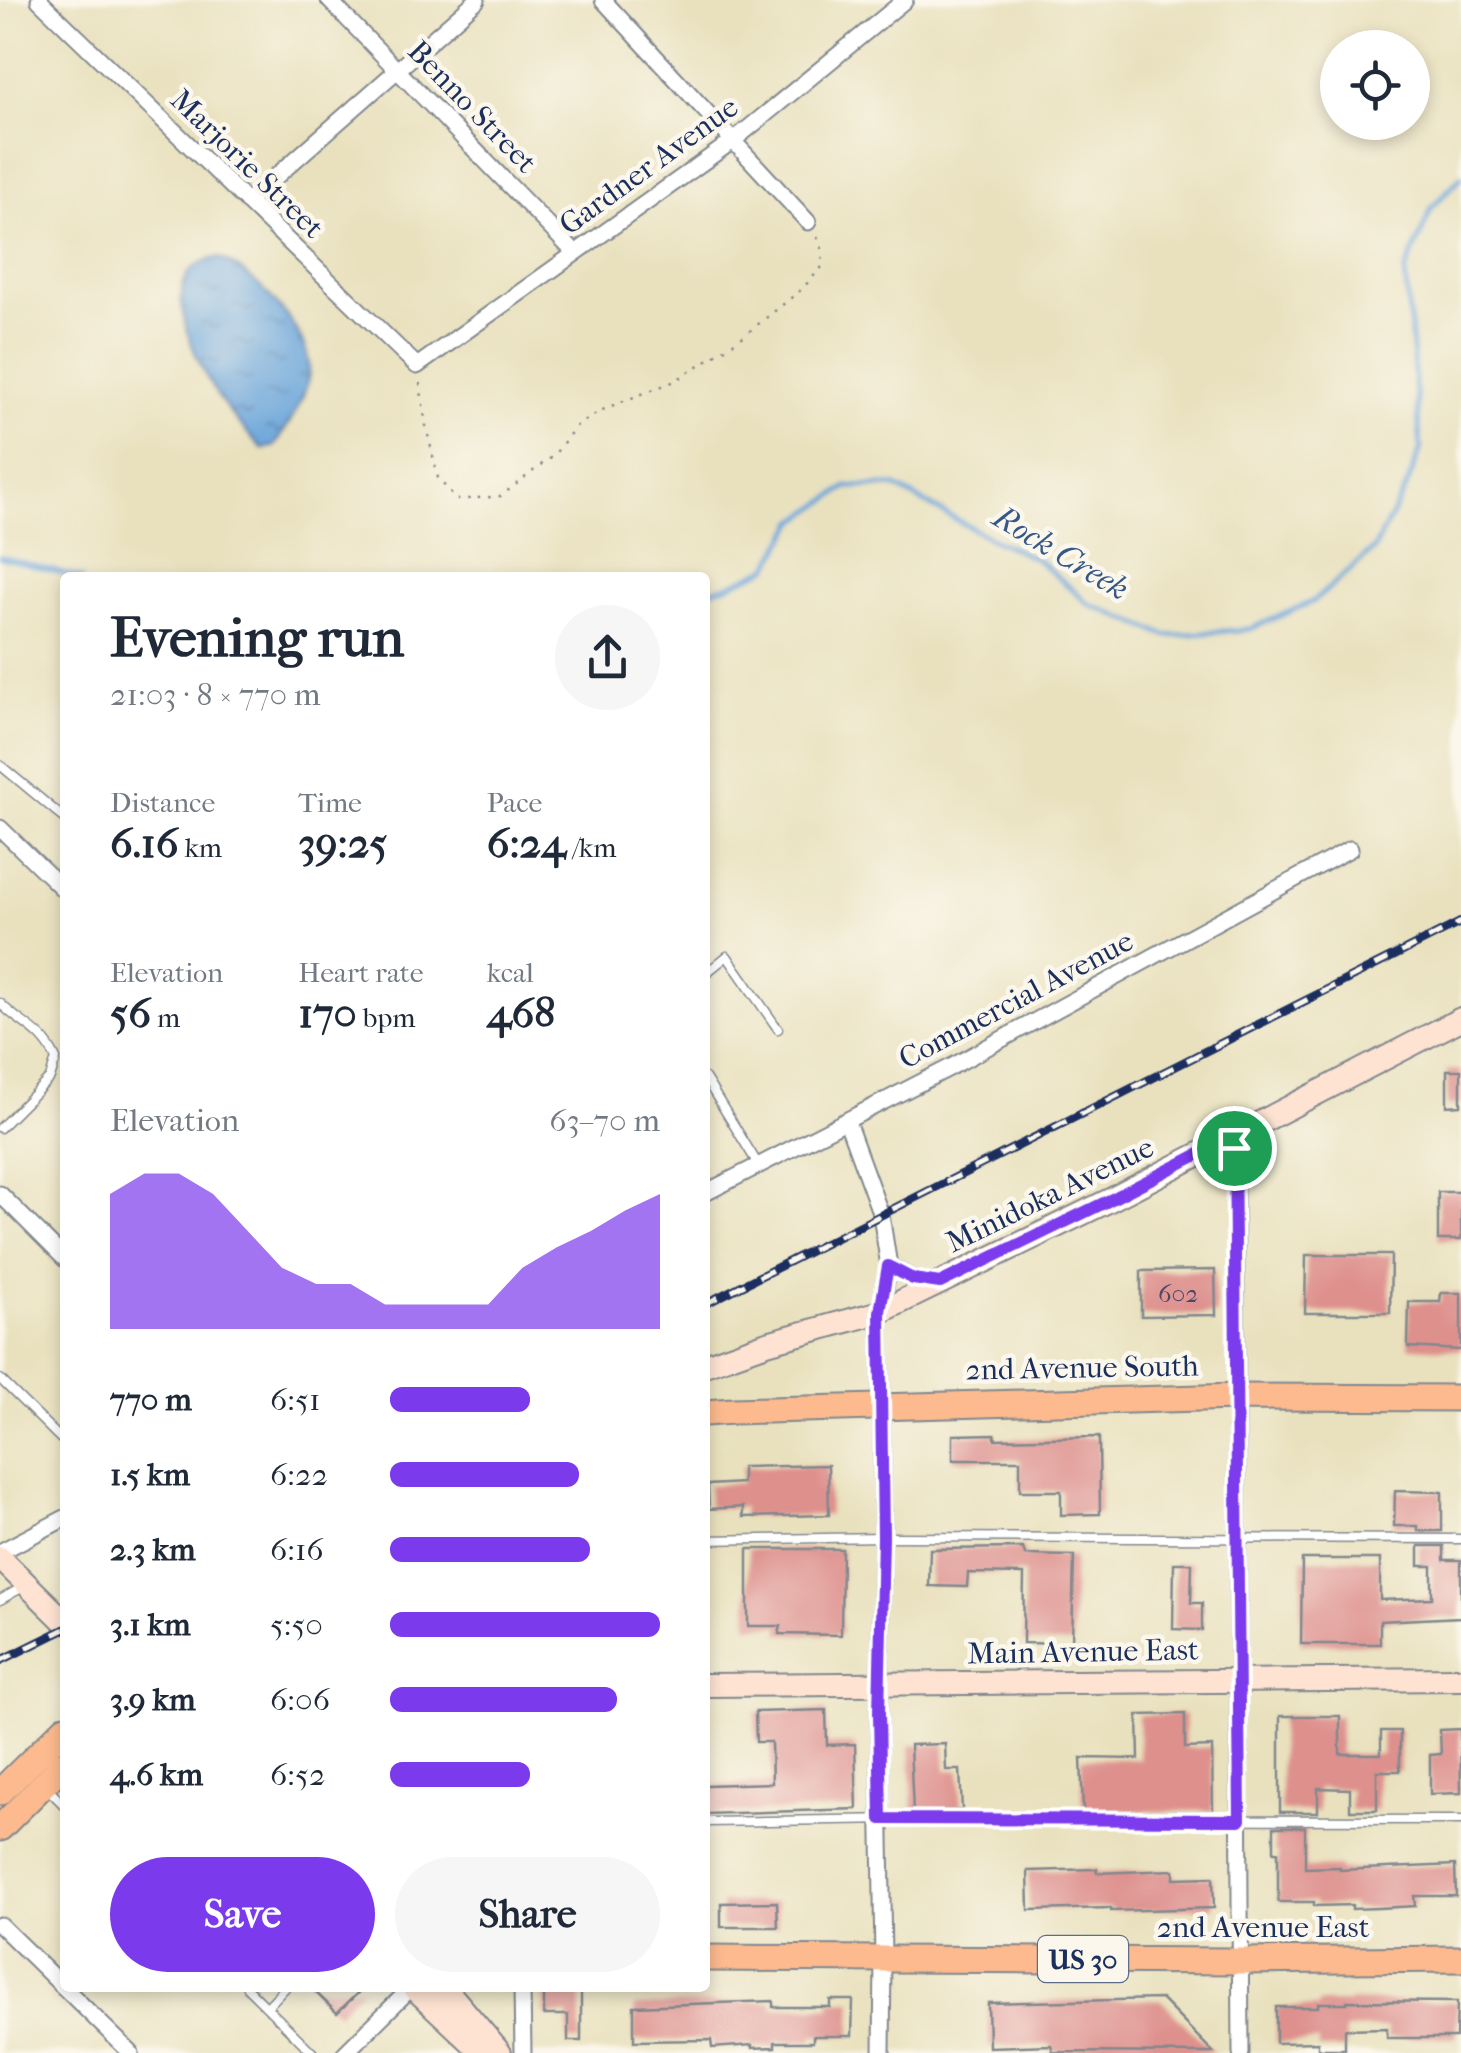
<!DOCTYPE html>
<meta charset="utf-8">
<style>
:root{--surface:#fff;--page:#f6f6f7;--text:#1f2937;--muted:#747a83;--accent:#7c3aed}
body{margin:0;font-family:"IM FELL French Canon",serif;background:var(--page);color:var(--text);height:100vh;display:flex;flex-direction:column;font-size:38px;white-space:nowrap}
*{box-sizing:border-box;margin:0}
p{font-size:32px;color:var(--muted)}
.icon{flex:none;width:55px;height:55px;fill:none;stroke:currentColor;stroke-width:2;stroke-linecap:round;stroke-linejoin:round}
.map{position:relative;flex:1;overflow:hidden}
.side{position:absolute;left:60px;top:572px;width:650px;height:1420px;display:flex;flex-direction:column;background:var(--surface);border-radius:10px;box-shadow:0 5px 15px #0003}
.side>*{flex:none}
.buttons{position:absolute;left:1320px;top:30px;display:grid;gap:20px}
.buttons a{display:grid;place-items:center;width:110px;height:110px;border-radius:50%;background:var(--surface);box-shadow:0 5px 15px #0003;font-size:50px}
.pin{position:absolute;display:grid;place-items:center;width:85px;height:85px;color:#fff;margin:-42px;border:5px solid #fff;border-radius:50%;box-shadow:0 2px 10px #0007}
.round{display:grid;place-items:center;flex:none;width:105px;height:105px;border-radius:52px;background:var(--page)}
.headline{display:flex;align-items:center;justify-content:space-between;height:170px;padding:0 50px}
h1{font-size:55px;font-weight:700;line-height:75px}
.metrics{display:grid;grid-template-columns:repeat(3,1fr);gap:15px;height:170px;padding:10px 50px}
.metrics div{display:grid;align-content:center}
.metrics b{font-size:42px;font-weight:700}
.metrics small{font-size:28px;font-weight:400}
.metrics p{font-size:28px}
.chart{height:280px;padding:20px 50px}
.chart p{display:flex;justify-content:space-between}
.chart svg{width:100%;height:180px;margin-top:10px;fill:var(--accent);opacity:.7}
.action{display:flex;gap:20px;margin-top:auto;padding:20px 50px}
.action a{flex:1;height:115px;border-radius:60px;background:var(--accent);color:#fff;font-size:40px;font-weight:700;line-height:115px;text-align:center}
.action a+a{background:var(--page);color:var(--text)}
ul{padding:0 50px;list-style:none;font-size:32px}
li{display:grid;grid-template-columns:160px 120px 1fr;align-items:center;height:75px}
li i{height:25px;border-radius:12px;background:var(--accent)}
.map>svg:first-child{display:block}
.water{fill:url(#water-ripples);stroke:#426a9c;stroke-width:2.5}
.lines{fill:none;stroke-linecap:round;stroke-linejoin:round}
.stream{stroke:#69a4da;stroke-width:5}
.building{fill:#de908d}
.lane-casing{stroke:#82888e;stroke-width:11}
.street-casing{stroke:#82888e;stroke-width:19}
.secondary-casing{stroke:#82888e;stroke-width:26}
.primary-casing{stroke:#82888e;stroke-width:29}
.path{stroke:#82888e;stroke-width:2.5;stroke-dasharray:2.5 8;stroke-linecap:butt}
.lane{stroke:#fff;stroke-width:8}
.street{stroke:#fff;stroke-width:15}
.secondary{stroke:#fee3d2;stroke-width:22}
.primary{stroke:#fcba8e;stroke-width:25}
.rail-casing{stroke:#1b2f5e;stroke-width:9}
.rail{stroke:#fbf7ec;stroke-width:5;stroke-dasharray:15;stroke-linecap:butt}
.route-casing{stroke:#fff;stroke-width:20}
.route{stroke:#7c3aed;stroke-width:12}
.labels{text-anchor:middle;dominant-baseline:central;stroke-width:9;stroke-linejoin:round;paint-order:stroke}
.number-label{font-size:25px;fill:#4c476a}
.shield{fill:#fbf7ec;stroke:#5e6b89;stroke-width:2.5}
.shield-label{font-size:28px;font-weight:bold;fill:#1b2f5e}
.street-label{font-size:30px;fill:#1b2f5e;stroke:#fbf7ec}
.water-label{font-size:32px;font-style:italic;fill:#365889;stroke:#fbf7ec}
</style>
<div class="map">
<svg width="1461" height="2053" viewBox="0 0 1461 2053">
<defs>
<pattern id="water-ripples" width="26" height="14" patternUnits="userSpaceOnUse" patternTransform="scale(2.5)"><rect width="26" height="14" fill="#69a4da"/><path d="M2 4q2-2 4 0t4 0M15 11q2-2 4 0t4 0" fill="none" stroke="#5686b4"/></pattern>
</defs>
<rect width="100%" height="100%" fill="#fbf7ec"/>
<filter id="ink" filterUnits="userSpaceOnUse"><feTurbulence type="fractalNoise" baseFrequency=".01" numOctaves="2"/><feDisplacementMap in="SourceGraphic" scale="20" xChannelSelector="R" yChannelSelector="G"/><feConvolveMatrix kernelMatrix="1 2 1 2 8 2 1 2 1" color-interpolation-filters="sRGB"/></filter>
<filter id="wash" filterUnits="userSpaceOnUse"><feTurbulence type="fractalNoise" baseFrequency=".0048" numOctaves="4" result="noise"/><feDisplacementMap in="SourceGraphic" scale="40" xChannelSelector="R" yChannelSelector="G"/><feGaussianBlur stdDeviation="2.25" result="paint"/><feColorMatrix in="noise" values="0 0 0 0 0 0 0 0 0 0 0 0 0 0 0 0 0 1.4 0 .05"/><feComposite in="paint" operator="in"/></filter>
<g filter="url(#wash)">
<rect width="100%" height="100%" fill="#e9e1be"/>
<path class="water" d="M219,258C253,272 310,330 309,369C308,398 289,422 275,446L263,449C247,433 230,414 217,395C195,360 149,266 219,258Z"/>
<g class="lines">
<path class="stream" d="M0,557L81,578
M705,591L727,586L769,567L796,521L847,487L894,486L990,538L1038,560L1089,604L1168,636L1250,629L1314,601L1374,549L1407,486L1421,448L1405,272L1432,207L1461,177"/>
</g>
<g id="blocks">
<path class="building" d="M1447,1070H1461V1105L1447,1106Z
M1438,1192H1461V1240H1438Z
M1306,1255H1391L1390,1313H1305Z
M1215,1270L1216,1315L1141,1316V1271Z
M1441,1293H1461V1350L1408,1347L1409,1302H1440Z
M995,1434V1439L1099,1437L1100,1514L1061,1515V1491H1020V1460H953V1435Z
M828,1465L829,1515L743,1517V1507L709,1509L708,1485L742,1483V1467Z
M1395,1491L1442,1492V1531H1418V1526H1394Z
M1419,1546H1444V1560H1461V1617L1380,1621V1644H1301L1302,1559H1380V1600L1432,1598V1566H1419Z
M1023,1548L1025,1555L1074,1556L1072,1644L1023,1643L1024,1574L968,1573L967,1587L929,1586L930,1549Z
M748,1549H842L841,1635L779,1634L781,1626H748Z
M1174,1563H1192L1191,1603H1202V1630L1173,1629Z
M826,1710L827,1745L855,1744L857,1809L705,1814V1785L772,1783L771,1742H756L755,1712Z
M1185,1714V1748L1212,1747L1213,1811L1083,1812L1081,1758L1139,1759L1138,1715Z
M1280,1716H1340V1754H1381V1731H1400V1771H1377V1810H1350V1789L1318,1788V1812H1280Z
M1460,1729L1461,1793L1430,1794V1755L1441,1754L1440,1730Z
M945,1744L946,1770H960L962,1810L913,1812L910,1745Z
M1274,1827H1305V1868L1340,1867V1870L1455,1865L1456,1896H1414L1415,1906L1379,1908L1352,1909V1905L1314,1906V1902H1278V1852H1274Z
M1097,1869V1873L1174,1870V1878L1213,1877L1214,1908L1111,1911V1908L1029,1910L1028,1871Z
M777,1902L778,1927H721V1903Z
M311,1988H363L337,2013Z
M544,1989H581V2041H568V2015H544Z
M1161,1999L1214,2053L1053,2052L1051,2045L989,2047L988,2003Z
M830,2000H853L852,2036H813V2042H775V2047L752,2048V2045L712,2048L711,2040L634,2041V2006L773,2001V2007H830Z
M1347,2001L1457,2002L1456,2038H1387V2028L1345,2029V2049H1318V2042L1276,2043V2007H1318V2003H1347Z"/>
</g>
</g>
<g filter="url(#ink)">
<use href="#blocks" fill-opacity="0" stroke="#82888e" stroke-width="2.5"/>
<g class="lines">
<defs>
<path id="lane" d="M0,765L65,819
M705,974L727,956L778,1029
M0,1003C21,1025 42,1029 56,1059L50,1078L0,1128
M705,1078L759,1166
M0,1379L65,1443
M705,1540L883,1537L1461,1539
M0,1600L23,1587
M52,1793L65,1806
M705,1822L899,1819L1461,1820
M247,1988L313,2053
M267,2007L285,1988"/>
<path id="street" d="M39,0L417,366L734,140L905,0
M329,0L575,253
M603,0L808,222
M247,202L477,0
M0,828L65,891
M847,1122L881,1215L889,1266L880,1312L883,1537L879,1713L883,1958L882,2053
M1235,1136L1241,2053
M705,1193L951,1067L1350,849
M0,1194L65,1259
M889,1266L913,1279L936,1283
M0,1552L65,1518
M0,1925L131,2053
M522,1988L523,2053
M345,2053L411,1988"/>
<path id="secondary" d="M705,1365L767,1343L880,1312L1110,1200L1461,1019
M0,1558L65,1622
M705,1685L1461,1679
M414,1988L483,2053
M445,1988L500,2053"/>
<path id="primary" d="M705,1413L733,1411L1237,1397L1461,1398
M0,1792L65,1728
M0,1828L65,1763
M705,1958L1241,1961L1461,1959"/>
</defs>
<use href="#lane" class="lane-casing"/>
<use href="#street" class="street-casing"/>
<use href="#secondary" class="secondary-casing"/>
<use href="#primary" class="primary-casing"/>
<path class="path" d="M420,383L426,426L438,478L456,500L501,496L554,455L575,427L606,408L675,381L741,338L801,290L823,266L821,245L817,237"/>
<use href="#lane" class="lane"/>
<use href="#street" class="street"/>
<use href="#secondary" class="secondary"/>
<use href="#primary" class="primary"/>
<defs>
<path id="rail" d="M705,1304L1461,922
M0,1661L65,1629"/>
</defs>
<use href="#rail" class="rail-casing"/>
<use href="#rail" class="rail"/>
</g>
</g>
<g class="lines" filter="url(#ink)">
<defs>
<path id="route" d="M1234,1136L1240,1820L881,1819L879,1713L883,1537L880,1312L888,1266L913,1279L940,1283L1110,1200Z"/>
</defs>
<use href="#route" class="route-casing"/>
<use href="#route" class="route"/>
</g>
<g class="labels">
<g class="number-label">
<text x="1178" y="1293">602</text>
</g>
<rect class="shield" x="1038" y="1936" width="90" height="46" rx="8"/>
<g class="shield-label">
<text x="1083" y="1959">US 30</text>
</g>
<g class="street-label">
<text transform="translate(472 107) rotate(46)">Benno Street</text>
<text transform="translate(247 164) rotate(44)">Marjorie Street</text>
<text transform="translate(649 166) rotate(-36)">Gardner Avenue</text>
<text transform="translate(1016 1000) rotate(-28)">Commercial Avenue</text>
<text transform="translate(1050 1195) rotate(-26)">Minidoka Avenue</text>
<text transform="translate(1082 1368) rotate(-1)">2nd Avenue South</text>
<text transform="translate(1083 1652) rotate(-1)">Main Avenue East</text>
<text x="1263" y="1927">2nd Avenue East</text>
</g>
<g class="water-label">
<text transform="translate(1061 553) rotate(31)">Rock Creek</text>
</g>
</g>
</svg>
<div class="buttons">
<a><svg class="icon" aria-label="locate" viewBox="0 0 24 24"><circle cx="12" cy="12" r="6"/><path d="M12 2v4M12 18v4M2 12h4M18 12h4"/></svg></a>
</div>
<div class="pin" style="left:1234px;top:1148px;background:#1e9e55"><svg class="icon" aria-label="arrive" viewBox="0 0 24 24"><path d="M6 21V4h12l-3 4 3 4H6"/></svg></div>
<section class="side">
<div class="headline"><div><h1>Evening run</h1><p>21:03 · 8 × 770 m</p></div><a class="round"><svg class="icon" aria-label="share" viewBox="0 0 24 24"><path d="M12 15V3M7 8l5-5 5 5M5 13v7h14v-7"/></svg></a></div>
<div class="metrics">
<div><p>Distance</p><b>6.16<small> km</small></b></div>
<div><p>Time</p><b>39:25</b></div>
<div><p>Pace</p><b>6:24<small> /km</small></b></div>
</div>
<div class="metrics">
<div><p>Elevation</p><b>56<small> m</small></b></div>
<div><p>Heart rate</p><b>170<small> bpm</small></b></div>
<div><p>kcal</p><b>468</b></div>
</div>
<div class="chart"><p><span>Elevation</span>63–70 m</p>
<svg viewBox="0 0 160 44" preserveAspectRatio="none"><path d="M0 44V11L10 6L20 6L30 11L40 20L50 29L60 33L70 33L80 38L90 38L100 38L110 38L120 29L130 24L140 20L150 15L160 11V44z"/></svg>
</div>
<ul>
<li><b>770 m</b>6:51<i style="width:52%"></i></li>
<li><b>1.5 km</b>6:22<i style="width:70%"></i></li>
<li><b>2.3 km</b>6:16<i style="width:74%"></i></li>
<li><b>3.1 km</b>5:50<i style="width:100%"></i></li>
<li><b>3.9 km</b>6:06<i style="width:84%"></i></li>
<li><b>4.6 km</b>6:52<i style="width:52%"></i></li>
</ul>
<div class="action"><a>Save</a><a>Share</a></div>
</section>
</div>
